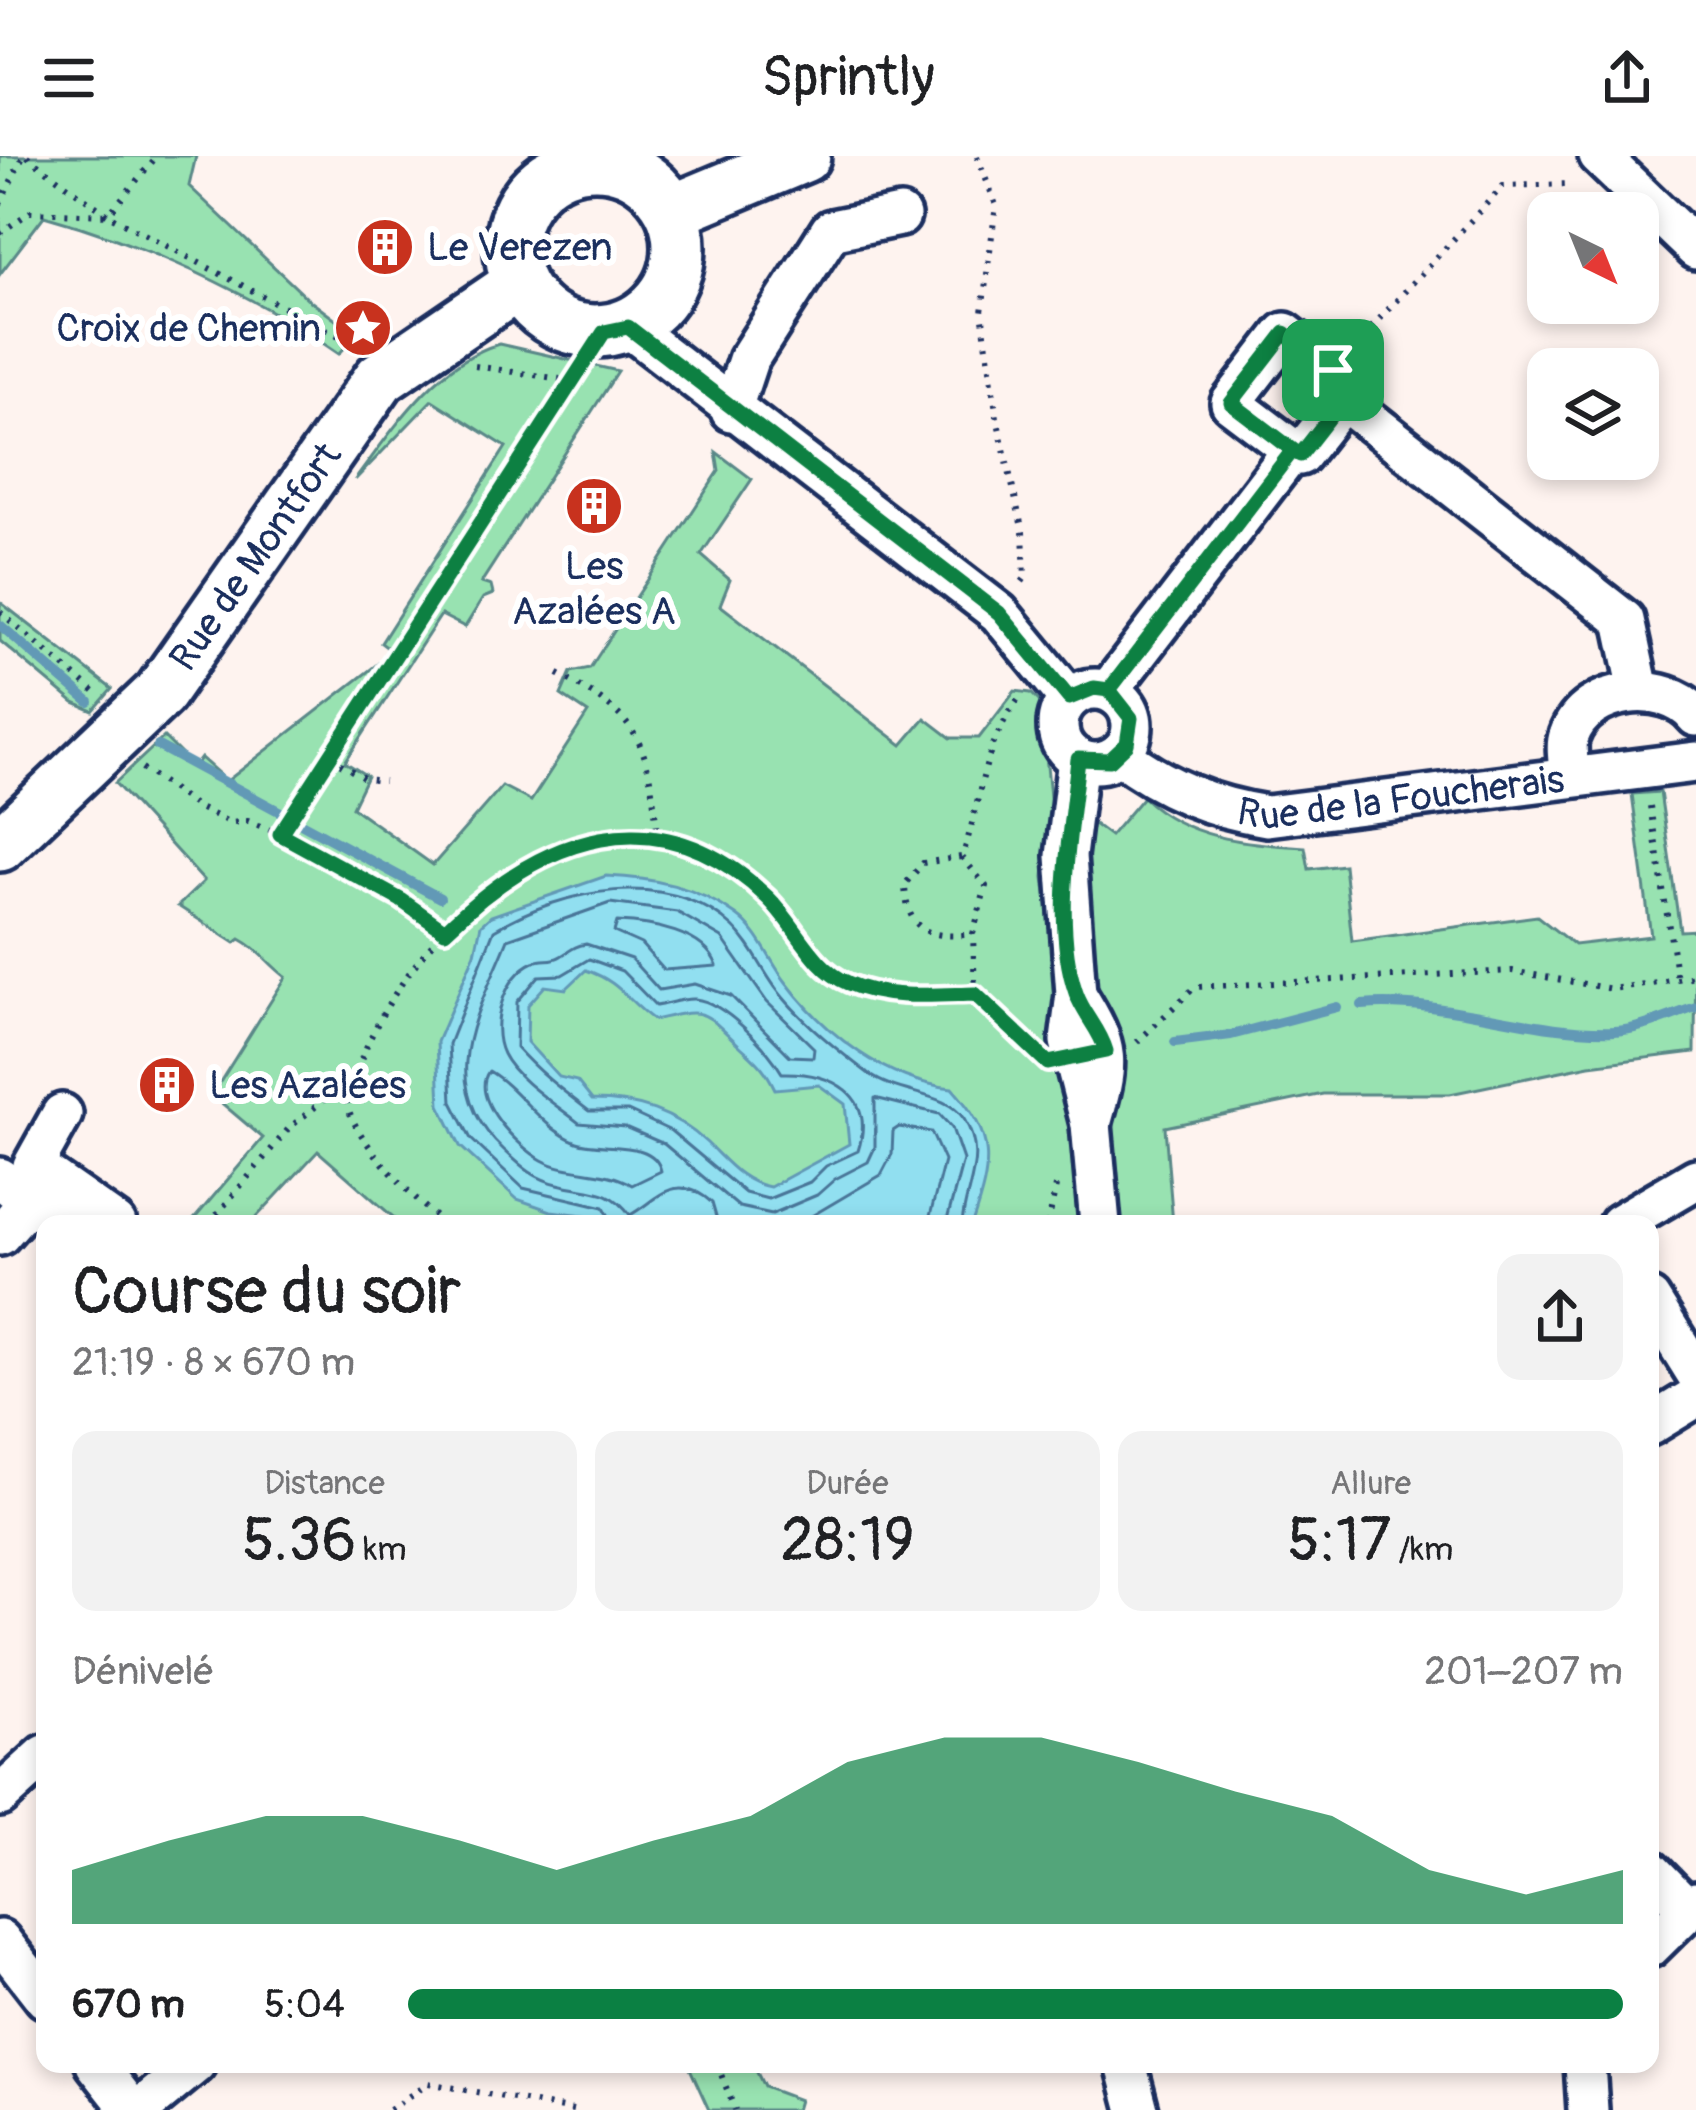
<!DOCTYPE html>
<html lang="fr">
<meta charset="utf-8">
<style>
:root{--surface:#fff;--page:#f2f2f2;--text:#202124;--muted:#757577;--accent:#0b8043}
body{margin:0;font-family:Pangolin,sans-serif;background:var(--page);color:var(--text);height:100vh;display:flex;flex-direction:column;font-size:45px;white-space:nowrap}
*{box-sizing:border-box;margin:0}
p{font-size:39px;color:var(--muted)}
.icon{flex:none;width:66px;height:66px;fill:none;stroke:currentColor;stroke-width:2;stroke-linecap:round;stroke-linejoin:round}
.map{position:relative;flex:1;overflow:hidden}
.panel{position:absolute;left:36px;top:1059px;width:1623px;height:858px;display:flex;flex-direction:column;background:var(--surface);border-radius:24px;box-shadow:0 6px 18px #0003}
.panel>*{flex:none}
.needle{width:78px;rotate:137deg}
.fabs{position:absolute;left:1527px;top:36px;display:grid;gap:24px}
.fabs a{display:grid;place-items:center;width:132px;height:132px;border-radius:24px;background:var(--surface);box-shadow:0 6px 18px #0003;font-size:60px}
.pin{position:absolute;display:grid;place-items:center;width:102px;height:102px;color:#fff;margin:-51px;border-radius:24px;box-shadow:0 6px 18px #0006}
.round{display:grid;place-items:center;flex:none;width:126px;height:126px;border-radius:24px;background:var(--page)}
.headline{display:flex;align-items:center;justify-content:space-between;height:204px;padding:0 36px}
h1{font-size:66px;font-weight:600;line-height:90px}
.stats{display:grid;grid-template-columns:repeat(3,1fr);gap:18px;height:204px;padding:12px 36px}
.stats div{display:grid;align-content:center;border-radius:24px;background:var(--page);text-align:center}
.stats b{font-size:60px;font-weight:600}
.stats small{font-size:33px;font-weight:400}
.stats p{font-size:33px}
.chart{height:336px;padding:24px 36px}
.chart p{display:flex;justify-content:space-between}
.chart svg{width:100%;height:216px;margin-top:12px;fill:var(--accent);opacity:.7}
ul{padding:0 36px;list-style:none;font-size:39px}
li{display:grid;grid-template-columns:192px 144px 1fr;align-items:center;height:90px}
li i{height:30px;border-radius:15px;background:var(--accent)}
header{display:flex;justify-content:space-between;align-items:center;height:156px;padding:0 36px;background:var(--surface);font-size:54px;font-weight:600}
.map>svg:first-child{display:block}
.green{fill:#98e2b1;stroke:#5a8888;stroke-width:3}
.water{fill:#91dff0;stroke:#6299b6;stroke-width:3;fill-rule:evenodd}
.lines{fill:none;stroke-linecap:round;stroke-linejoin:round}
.shore{stroke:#4a7598;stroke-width:3}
.stream{stroke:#6299b6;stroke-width:10}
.minor-casing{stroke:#1b2f5e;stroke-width:48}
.major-casing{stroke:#1b2f5e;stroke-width:60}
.path{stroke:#1b2f5e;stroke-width:6;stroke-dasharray:3 9;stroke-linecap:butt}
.minor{stroke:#fff;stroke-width:39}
.major{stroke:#fff;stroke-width:51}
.route-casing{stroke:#fff;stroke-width:24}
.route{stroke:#0b8043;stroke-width:15}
.labels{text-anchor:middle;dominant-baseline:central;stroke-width:12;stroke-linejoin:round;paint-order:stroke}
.poi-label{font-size:39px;fill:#1b2f5e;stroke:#fff;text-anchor:start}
.street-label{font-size:39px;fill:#1b2f5e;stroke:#fff}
</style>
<header><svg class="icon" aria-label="menu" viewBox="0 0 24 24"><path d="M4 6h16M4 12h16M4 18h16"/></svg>Sprintly<svg class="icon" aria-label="share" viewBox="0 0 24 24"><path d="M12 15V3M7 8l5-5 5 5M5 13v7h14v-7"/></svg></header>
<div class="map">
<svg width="1696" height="1954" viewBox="0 0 1696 1954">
<rect width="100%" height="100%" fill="#fef3ef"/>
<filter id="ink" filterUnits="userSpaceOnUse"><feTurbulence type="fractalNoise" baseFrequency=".00833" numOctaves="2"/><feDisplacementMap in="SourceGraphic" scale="24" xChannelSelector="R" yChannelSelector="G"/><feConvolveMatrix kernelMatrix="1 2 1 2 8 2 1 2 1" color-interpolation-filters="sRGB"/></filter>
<g filter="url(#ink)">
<path class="green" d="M0,0H196L189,30L309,144L356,179L339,198C253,138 146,88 44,60L0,118Z
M499,188L618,215L481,427L491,430L493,438L483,442L465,471L441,459L345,606L367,620L352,651L433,709L502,630L531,645L588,557L561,539L571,516L590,512L719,315L716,296L752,323L701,399L730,424L720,449L902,589L925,562L951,582H979L1015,535L1031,537L1041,547L1051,651L1044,721L1085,1068H401L318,995L250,1068H190L263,982L212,939L286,821C267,807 261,794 240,783L235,787L178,750L204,725L115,627L164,581L194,611L201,602L227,625L393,496L381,487L506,291L432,244L355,324C393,273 436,206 499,188Z
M0,446L112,533L93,555L74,547L0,485Z
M1660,636L1680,775L1696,774L1695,896L1590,909L1450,938H1323L1165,971L1173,1068H1117L1082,693L1086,662L1110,680L1143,641C1186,683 1248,688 1305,691L1309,713L1344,709L1352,785L1537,760L1574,789L1651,780L1632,638Z
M688,1908H753L764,1931L799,1944L796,1954H709Z"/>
<path class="water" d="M606,720C654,722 696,730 736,759C759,775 769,804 786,826C826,879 886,925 952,932C997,982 992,1008 972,1068H754L676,1061L632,1065L551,1055L517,1043L460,990L440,949L437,886L475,797L481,769L491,760ZM586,814C622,827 625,843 654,864C708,851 701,854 739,889C756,905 764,910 775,933L819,929L845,948L849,988L770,1031C742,1026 727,1006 707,987C674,956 637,944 592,944L577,925L559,921L527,886L528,849L545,830L566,833Z"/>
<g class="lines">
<path class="shore" d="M617,766C650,767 705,776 717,810L664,814L641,788L614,776Z
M589,803L622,815L656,850C668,848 683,842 695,843C725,846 768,893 782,917C830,916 877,937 858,995L826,1010L810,1026L768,1043L745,1037L671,975L628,955H589C563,935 539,917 516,891L517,846L539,820L562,819Z
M489,915C521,934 540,972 577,986C601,995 654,982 661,1015L632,1029C604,1012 570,1019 542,1004C518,991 469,942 489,915Z
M613,1068L604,1051L523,1032L471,983L452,946L449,888L494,774C562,733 668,711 733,771C751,788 761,812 775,831C798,863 837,894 869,918C899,940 946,935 964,963C988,1001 965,1030 962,1068
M718,1068L712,1047C675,1013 655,1046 630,1059C611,1031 588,1036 558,1028C534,1023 521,1010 504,994C432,927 478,858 508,783L610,747L677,756L722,782L767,846L814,892L813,901L790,900L731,840L695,828L659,834L631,803L586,788C574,790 571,794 561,800C553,806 544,802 534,806C504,819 489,869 503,898C515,923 558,950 579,967L625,971L664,988L739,1051L772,1058L817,1039L835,1023L868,1006L875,991V942L939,958L952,972L963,1004L946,1068
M798,1068L881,1019L892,998L893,975L899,971L931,976L944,1005L928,1068"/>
<path class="stream" d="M0,469L89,546
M158,590L440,742
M1362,849C1446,842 1530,878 1615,875C1641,874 1671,859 1696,851
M1175,886L1231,879L1337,851"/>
<defs>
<g id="minor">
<path d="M586,0L588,6"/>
<path d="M1599,0L1696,93"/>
<path d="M628,171L999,457L1069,542"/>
<path d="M1343,244L1624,464L1639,534"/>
<path d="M731,255L748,204L831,74L900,60"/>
<circle cx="1095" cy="570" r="37"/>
<path d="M1109,534L1293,294L1300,299L1354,230L1285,177L1231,247L1293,294"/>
<path id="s1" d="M1119,598C1165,633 1210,651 1267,660L1696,606"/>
<path d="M1078,603L1066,700L1076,838L1070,885L1091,968L1100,1068"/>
<path d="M1569,619C1569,608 1565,590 1569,580C1586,530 1667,523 1696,560"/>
<path d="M1076,838C1111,894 1109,905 1091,968"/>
<path d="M62,958L33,1010L116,1068"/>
<path d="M0,1022L60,1068"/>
<path d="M1619,1068L1696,1023"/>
<path d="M0,1079L30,1045"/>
<path d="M1650,1143L1696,1217"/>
<path d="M1650,1269L1696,1241"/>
<path d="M0,1640L45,1599"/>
<path d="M1650,1714L1688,1753"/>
<path d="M0,1784L45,1842"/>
<path d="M1650,1791L1696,1746"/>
<path d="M96,1908L132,1954"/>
<path d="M1126,1908L1138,1954"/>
<path d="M1585,1908L1588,1954"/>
<path d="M139,1954L195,1908"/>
</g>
<g id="major">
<circle cx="595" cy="91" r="84"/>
<path d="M672,55L804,0"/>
<path id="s2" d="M0,689L160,537L380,222L518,128"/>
</g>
</defs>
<use href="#minor" class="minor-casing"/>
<use href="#major" class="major-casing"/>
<path class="path" d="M27,0L108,59L157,0
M977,0L996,49L982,156L997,262L1023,376L1025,422L1019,430
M0,48L23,0
M0,77L30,56L108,59L354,188
M1355,189L1503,30L1573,28
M475,210L560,223L578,215
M0,456L98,539
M558,518C645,564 647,588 658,681
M330,601L365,623L384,625
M142,612L199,652L231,667L248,665L280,678L444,774
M1650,650L1677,823
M280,678L597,187
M961,701L923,707L905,728C906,774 928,784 973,778
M975,838L973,778L986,730L962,701C983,641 979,596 1020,541
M1137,886L1195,831L1512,815L1612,833L1696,820
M209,1068L289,972L330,939L346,940
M444,1068C417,1045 344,976 347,940C347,930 356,916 360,906C416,763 587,607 742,719C781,747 808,811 849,828C888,843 935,839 975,838L1033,891
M1048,1068L1056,1030
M717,1908L735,1954
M389,1954L428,1927L573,1954"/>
<use href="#minor" class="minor"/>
<use href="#major" class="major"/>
</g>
</g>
<g class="lines" filter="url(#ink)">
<defs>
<path id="route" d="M1333,214L1354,230L1300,299L1293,294L1109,534L1094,532L1069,542L999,457L628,171L604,176L280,678L401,744L445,775C541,681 657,635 767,741C795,767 812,812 848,827C886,844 935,839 975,838L1048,907L1106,895C1100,873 1083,858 1076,837C1052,768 1071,674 1078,603L1110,604L1127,588L1131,562L1109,534L1293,294L1231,247L1285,177L1333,214"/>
</defs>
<use href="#route" class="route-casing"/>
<use href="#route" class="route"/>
</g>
<defs>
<symbol id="building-disc" viewBox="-11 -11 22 22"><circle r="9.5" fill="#c8321e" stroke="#fff"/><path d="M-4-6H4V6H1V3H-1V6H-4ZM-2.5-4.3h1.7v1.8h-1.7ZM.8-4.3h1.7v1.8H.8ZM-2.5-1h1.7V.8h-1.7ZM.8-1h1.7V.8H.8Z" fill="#fff"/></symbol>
<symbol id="sight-disc" viewBox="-11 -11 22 22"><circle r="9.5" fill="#c8321e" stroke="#fff"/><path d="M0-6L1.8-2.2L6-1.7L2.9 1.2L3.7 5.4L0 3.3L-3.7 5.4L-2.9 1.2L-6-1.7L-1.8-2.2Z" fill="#fff"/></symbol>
</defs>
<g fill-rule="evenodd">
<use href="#building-disc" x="352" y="58" width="66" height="66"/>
<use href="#sight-disc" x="330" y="139" width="66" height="66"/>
<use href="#building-disc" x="561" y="317" width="66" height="66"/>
<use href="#building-disc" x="134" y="896" width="66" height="66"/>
</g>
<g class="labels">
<g class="poi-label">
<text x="427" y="91">Le Verezen</text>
<text x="321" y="172" text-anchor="end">Croix de Chemin</text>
<text x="594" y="410" text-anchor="middle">Les<tspan x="594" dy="45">Azalées A</tspan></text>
<text x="209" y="929">Les Azalées</text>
</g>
<g class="street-label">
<text stroke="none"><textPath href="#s2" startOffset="387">Rue de Montfort</textPath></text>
<text stroke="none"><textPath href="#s1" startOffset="297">Rue de la Foucherais</textPath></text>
</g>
</g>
</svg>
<div class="fabs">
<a><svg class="needle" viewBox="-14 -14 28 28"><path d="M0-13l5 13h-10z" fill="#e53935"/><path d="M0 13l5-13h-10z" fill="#757577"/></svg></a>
<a><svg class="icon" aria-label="layers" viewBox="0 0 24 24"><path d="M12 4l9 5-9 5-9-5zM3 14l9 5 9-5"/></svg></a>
</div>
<div class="pin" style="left:1333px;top:214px;background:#1e9e55"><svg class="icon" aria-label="arrive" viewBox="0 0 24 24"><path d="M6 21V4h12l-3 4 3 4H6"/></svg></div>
<section class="panel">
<div class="headline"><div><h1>Course du soir</h1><p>21:19 · 8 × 670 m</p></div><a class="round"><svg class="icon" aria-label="share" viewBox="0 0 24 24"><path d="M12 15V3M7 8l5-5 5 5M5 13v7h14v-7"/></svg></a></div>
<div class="stats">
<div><p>Distance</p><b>5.36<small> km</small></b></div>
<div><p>Durée</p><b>28:19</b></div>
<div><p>Allure</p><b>5:17<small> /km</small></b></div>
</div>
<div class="chart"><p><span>Dénivelé</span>201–207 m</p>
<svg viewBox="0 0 160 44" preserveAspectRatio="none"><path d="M0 44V33L10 27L20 22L30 22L40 27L50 33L60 27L70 22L80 11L90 6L100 6L110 11L120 17L130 22L140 33L150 38L160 33V44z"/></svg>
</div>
<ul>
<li><b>670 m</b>5:04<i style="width:100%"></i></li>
</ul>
</section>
</div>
